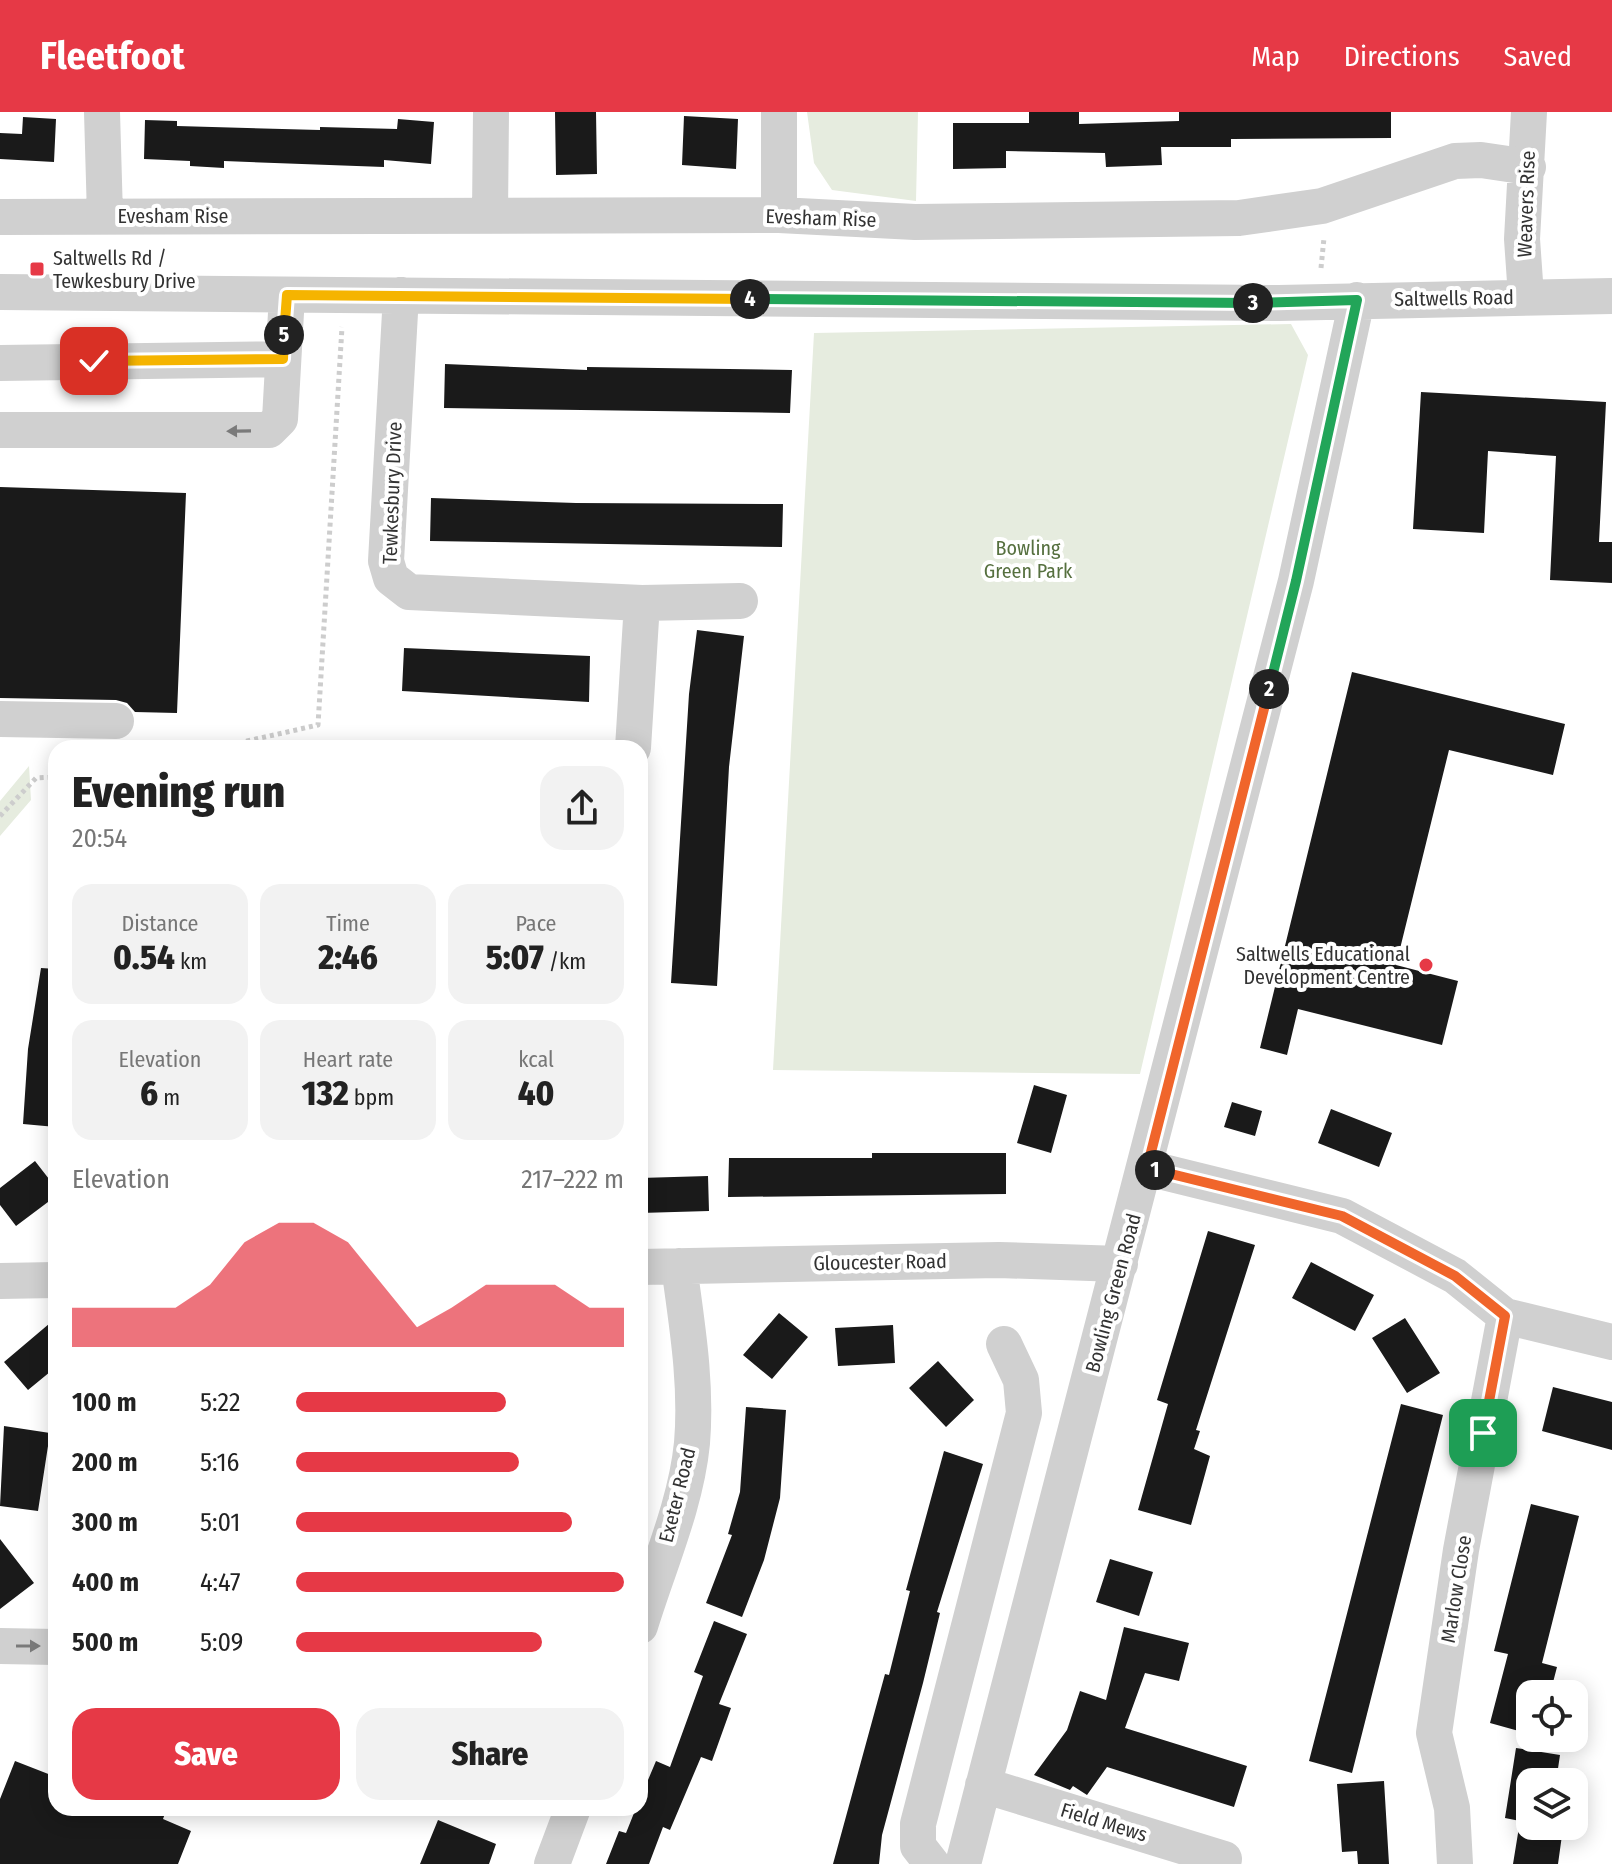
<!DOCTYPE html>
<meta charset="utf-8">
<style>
:root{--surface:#fff;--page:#f2f2f2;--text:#222;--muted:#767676;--accent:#e63946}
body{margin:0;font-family:"Fira Sans Condensed",sans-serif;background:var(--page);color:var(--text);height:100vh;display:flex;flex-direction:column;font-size:30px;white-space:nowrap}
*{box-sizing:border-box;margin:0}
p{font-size:26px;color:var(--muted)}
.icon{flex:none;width:44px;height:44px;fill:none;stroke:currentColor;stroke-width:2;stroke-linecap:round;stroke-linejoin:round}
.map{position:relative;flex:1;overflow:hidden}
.sheet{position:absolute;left:48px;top:628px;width:600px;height:1076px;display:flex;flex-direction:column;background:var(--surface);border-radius:24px;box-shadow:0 4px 20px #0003}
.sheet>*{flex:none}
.fabs{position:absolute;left:1516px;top:1568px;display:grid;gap:16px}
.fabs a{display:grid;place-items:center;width:72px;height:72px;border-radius:16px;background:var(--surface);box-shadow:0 4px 20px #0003;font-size:40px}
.pin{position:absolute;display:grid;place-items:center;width:68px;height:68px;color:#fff;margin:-34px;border-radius:16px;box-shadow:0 4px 12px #0006}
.km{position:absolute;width:40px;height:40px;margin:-20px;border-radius:50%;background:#222;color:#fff;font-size:22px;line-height:40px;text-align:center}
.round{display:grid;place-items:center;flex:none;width:84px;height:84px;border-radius:24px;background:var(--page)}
.summary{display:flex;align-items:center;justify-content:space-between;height:136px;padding:0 24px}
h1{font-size:44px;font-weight:800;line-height:60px}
.metrics{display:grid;grid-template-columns:repeat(3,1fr);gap:12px;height:136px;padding:8px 24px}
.metrics div{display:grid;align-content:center;border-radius:20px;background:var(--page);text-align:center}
.metrics b{font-size:34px;font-weight:800}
.metrics small{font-size:22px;font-weight:400}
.metrics p{font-size:22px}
.chart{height:224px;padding:16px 24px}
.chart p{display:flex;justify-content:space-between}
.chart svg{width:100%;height:144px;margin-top:8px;fill:var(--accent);opacity:.7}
.primary-button{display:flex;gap:16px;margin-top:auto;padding:16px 24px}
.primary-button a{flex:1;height:92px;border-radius:24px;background:var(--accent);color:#fff;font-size:32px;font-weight:800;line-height:92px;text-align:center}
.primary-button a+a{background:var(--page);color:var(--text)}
ul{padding:0 24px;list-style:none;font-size:26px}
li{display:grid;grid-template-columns:128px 96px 1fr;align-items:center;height:60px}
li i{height:20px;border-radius:10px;background:var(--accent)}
header{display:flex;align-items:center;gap:48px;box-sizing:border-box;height:112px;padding:0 40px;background:var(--accent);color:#fff}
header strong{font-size:38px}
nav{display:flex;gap:44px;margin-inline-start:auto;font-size:28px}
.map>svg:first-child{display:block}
.green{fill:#e6ecdf}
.building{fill:#1a1a1a}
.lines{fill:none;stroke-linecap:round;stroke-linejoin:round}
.path{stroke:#cdcdcd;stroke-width:5;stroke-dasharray:4 4;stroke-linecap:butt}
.minor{stroke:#d0d0d0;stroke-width:36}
.oneway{fill:#7a7a7a}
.split-1-casing{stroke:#fff;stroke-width:16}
.split-2-casing{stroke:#fff;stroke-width:16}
.split-3-casing{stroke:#fff;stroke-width:16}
.split-4-casing{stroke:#fff;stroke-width:16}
.split-5-casing{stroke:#fff;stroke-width:16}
.split-6-casing{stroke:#fff;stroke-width:16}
.split-1{stroke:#f0652b;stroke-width:10}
.split-2{stroke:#f0652b;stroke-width:10}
.split-3{stroke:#22a559;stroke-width:10}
.split-4{stroke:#22a559;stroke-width:10}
.split-5{stroke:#f5b400;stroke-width:10}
.split-6{stroke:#f5b400;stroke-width:10}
.poi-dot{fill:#e63946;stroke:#fff;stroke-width:3}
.labels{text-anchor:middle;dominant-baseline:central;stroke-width:8;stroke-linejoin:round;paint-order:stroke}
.street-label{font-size:20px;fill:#333;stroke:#fff}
.poi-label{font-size:20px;fill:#333;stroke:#fff;text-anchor:start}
.park-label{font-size:20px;fill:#56703f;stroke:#fff}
</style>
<header>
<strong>Fleetfoot</strong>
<nav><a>Map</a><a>Directions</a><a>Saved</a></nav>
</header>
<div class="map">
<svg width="1612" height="1752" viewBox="0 0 1612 1752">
<rect width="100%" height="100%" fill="#fff"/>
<path class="green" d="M807,0H918L916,89L832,78L814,51Z
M1291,212L1308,243L1140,962L773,958L814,221Z
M29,654L31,688L0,724V689Z"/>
<path class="building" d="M555,0H596L597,62L556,63Z
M1029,0H1079V12L1179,9V0H1391V26L1231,27V35H1161L1162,53L1106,55L1105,41L1006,39V56L953,57V11H1029Z
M684,4L738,7L736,57L682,53Z
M23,5L56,7L54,50L0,47V21L22,22Z
M398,7L434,10L431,52L384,48V55L224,49V56L190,54V49L144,47L145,8L177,9V14L320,18V15L397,17Z
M445,252L587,258V255L792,258L790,301L444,296Z
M1421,280L1606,290L1599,430H1612V471L1550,468L1556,344L1488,339L1484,421L1413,417Z
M0,375L186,381L177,601L135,600L127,591L116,588L0,586Z
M431,386L576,391L783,392L782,435L430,429Z
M697,518L744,524L729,655L717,874L671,871L689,582Z
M404,536L590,544L589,590L402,579Z
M1352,560L1565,612L1553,663L1449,638L1396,853L1458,869L1442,933L1298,897L1287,943L1260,936Z
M41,856L56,857V1015L23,1012L28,937Z
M1034,973L1067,983L1051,1041L1017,1031Z
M1232,990L1262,999L1255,1024L1224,1015Z
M1331,997L1392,1021L1379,1055L1318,1031Z
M872,1041H1006V1082L728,1085L729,1046H872Z
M35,1049L56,1076V1084L16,1114L0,1093V1076Z
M708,1064L709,1099L640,1101V1066Z
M1208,1119L1255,1133L1196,1318L1200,1319L1194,1337L1210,1344L1191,1413L1138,1398L1168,1292L1157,1288Z
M1311,1150L1374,1183L1355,1219L1292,1186Z
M779,1201L808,1225L772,1267L743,1243Z
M56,1206V1255L28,1278L4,1250Z
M1405,1206L1440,1261L1407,1281L1372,1226Z
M893,1213L895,1251L838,1254L835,1216Z
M938,1249L974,1288L946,1315L909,1276Z
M1553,1275L1612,1290V1338L1542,1319Z
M1401,1292L1443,1303L1352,1661L1309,1649Z
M746,1295L786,1298L780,1386L764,1448L742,1505L706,1491L732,1423L728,1422L740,1380Z
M4,1314L50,1321L38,1399L0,1394Z
M944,1339L983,1352L937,1500L940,1501L923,1571L882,1723L879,1752H833L885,1562L889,1563L910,1479L906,1478Z
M1531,1392L1579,1404L1542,1551L1557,1555L1550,1582H1530V1622L1490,1611L1508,1542L1494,1539Z
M0,1427L34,1471L0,1497Z
M1110,1447L1153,1460L1139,1504L1096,1490Z
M714,1509L747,1522L719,1592L731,1596L712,1649L701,1645L670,1718L663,1715L649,1752H606L619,1719L626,1721L636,1696H640V1687L656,1649L670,1655L703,1564L694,1560Z
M1124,1515L1189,1531L1179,1569L1145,1561L1125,1616L1247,1654L1234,1695L1107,1655L1087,1683L1073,1674L1070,1678L1034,1663L1067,1618L1080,1579L1106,1588Z
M1516,1636L1560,1643L1556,1670H1530V1714L1563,1716L1558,1752H1513L1520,1709L1505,1706Z
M15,1649L56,1665V1696H167L163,1707L191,1719L178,1752H0V1687Z
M1384,1669L1389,1752H1358L1357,1739L1342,1740L1337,1672Z
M438,1708L496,1732L489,1752H420Z"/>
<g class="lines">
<path class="path" d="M1321,156L1324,126
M232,636L247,629L318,613L342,215
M0,704L36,666L56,665"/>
<path class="minor" d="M102,0L105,104
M779,0V103
M490,102L491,0
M0,105L779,103L915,110L1239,106L1322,94L1455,49L1481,48L1528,55
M0,180L1279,191L1612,184
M401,183L386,449L391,466L409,480L642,491L740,489
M1526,184L1522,127L1529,0
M0,251L283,247
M0,318H269L280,307L287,183
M0,607L116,609
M633,636L642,491
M1147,1056L1342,1104L1455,1164L1505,1204L1612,1230
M640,1155L999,1148L1120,1152
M0,1169L56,1168
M640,1514C658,1455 686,1393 692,1331C697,1272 687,1213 679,1154
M0,1534L56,1535
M983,1673L1224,1747
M552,1752L573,1696
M932,1752L918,1734V1712L1024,1301L1021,1268L1004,1232
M963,1752L1296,469L1357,188
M1455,1752L1452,1696L1434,1621L1461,1438L1505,1204"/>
</g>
<defs><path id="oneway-solid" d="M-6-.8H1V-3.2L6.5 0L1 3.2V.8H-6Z" transform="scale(2)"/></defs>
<g class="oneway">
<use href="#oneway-solid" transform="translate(239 319) rotate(179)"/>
<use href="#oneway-solid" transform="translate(28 1534)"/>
</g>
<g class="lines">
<defs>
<path id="split-1" d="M1155,1058L1342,1104L1455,1164L1505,1204L1483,1321"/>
<path id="split-2" d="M1155,1058L1147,1056L1269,577"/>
<path id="split-3" d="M1253,191L1357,188L1296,469L1269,577"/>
<path id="split-4" d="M750,187L1253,191"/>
<path id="split-5" d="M284,223L287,183L750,187"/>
<path id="split-6" d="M94,249L283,247L284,223"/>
</defs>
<use href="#split-1" class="split-1-casing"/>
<use href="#split-2" class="split-2-casing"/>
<use href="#split-3" class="split-3-casing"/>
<use href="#split-4" class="split-4-casing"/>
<use href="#split-5" class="split-5-casing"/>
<use href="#split-6" class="split-6-casing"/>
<use href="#split-1" class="split-1"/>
<use href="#split-2" class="split-2"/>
<use href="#split-3" class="split-3"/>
<use href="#split-4" class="split-4"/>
<use href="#split-5" class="split-5"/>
<use href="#split-6" class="split-6"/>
</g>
<g class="poi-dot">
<rect x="29" y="149" width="16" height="16" rx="4"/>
<circle cx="1426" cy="853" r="8"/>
</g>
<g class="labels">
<g class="street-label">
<text transform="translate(1526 92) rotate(-88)">Weavers Rise</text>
<text x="173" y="104">Evesham Rise</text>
<text transform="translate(821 106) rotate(2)">Evesham Rise</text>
<text transform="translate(1454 186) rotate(-1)">Saltwells Road</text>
<text transform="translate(392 381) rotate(-88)">Tewkesbury Drive</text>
<text transform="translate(880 1150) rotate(-1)">Gloucester Road</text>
<text transform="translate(1113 1181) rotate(-75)">Bowling Green Road</text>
<text transform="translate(677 1383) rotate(-76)">Exeter Road</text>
<text transform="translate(1456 1477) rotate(-81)">Marlow Close</text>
<text transform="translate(1104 1710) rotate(17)">Field Mews</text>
</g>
<g class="poi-label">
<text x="53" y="146">Saltwells Rd /<tspan x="53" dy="23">Tewkesbury Drive</tspan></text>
<text x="1410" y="842" text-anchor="end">Saltwells Educational<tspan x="1410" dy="23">Development Centre</tspan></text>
</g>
<g class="park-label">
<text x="1028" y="436">Bowling<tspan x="1028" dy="23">Green Park</tspan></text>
</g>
</g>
</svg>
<div class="fabs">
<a><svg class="icon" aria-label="locate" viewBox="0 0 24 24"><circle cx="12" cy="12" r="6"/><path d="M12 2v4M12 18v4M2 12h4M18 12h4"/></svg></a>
<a><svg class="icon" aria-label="layers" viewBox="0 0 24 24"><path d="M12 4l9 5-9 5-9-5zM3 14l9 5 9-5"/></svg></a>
</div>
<div class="pin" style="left:1483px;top:1321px;background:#1e9e55"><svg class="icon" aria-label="arrive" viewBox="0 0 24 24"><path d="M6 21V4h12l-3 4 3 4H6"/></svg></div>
<div class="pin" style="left:94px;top:249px;background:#d93025"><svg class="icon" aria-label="check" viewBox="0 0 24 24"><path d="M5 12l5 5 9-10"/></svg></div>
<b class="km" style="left:1155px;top:1058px">1</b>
<b class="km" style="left:1269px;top:577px">2</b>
<b class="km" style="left:1253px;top:191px">3</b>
<b class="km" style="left:750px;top:187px">4</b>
<b class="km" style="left:284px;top:223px">5</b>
<section class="sheet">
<div class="summary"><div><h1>Evening run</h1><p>20:54</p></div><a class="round"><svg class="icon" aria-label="share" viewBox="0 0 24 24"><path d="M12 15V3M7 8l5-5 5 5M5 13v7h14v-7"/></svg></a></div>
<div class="metrics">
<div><p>Distance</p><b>0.54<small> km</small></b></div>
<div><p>Time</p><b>2:46</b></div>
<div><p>Pace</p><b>5:07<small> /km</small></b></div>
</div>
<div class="metrics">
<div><p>Elevation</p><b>6<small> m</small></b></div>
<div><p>Heart rate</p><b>132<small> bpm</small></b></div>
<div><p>kcal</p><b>40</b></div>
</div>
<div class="chart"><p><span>Elevation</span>217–222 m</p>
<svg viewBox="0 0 160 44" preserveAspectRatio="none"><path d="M0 44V32L10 32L20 32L30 32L40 25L50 12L60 6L70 6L80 12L90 25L100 38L110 32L120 25L130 25L140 25L150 32L160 32V44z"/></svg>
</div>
<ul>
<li><b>100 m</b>5:22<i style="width:64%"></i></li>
<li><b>200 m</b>5:16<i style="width:68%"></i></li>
<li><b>300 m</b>5:01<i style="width:84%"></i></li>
<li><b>400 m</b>4:47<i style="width:100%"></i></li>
<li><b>500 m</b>5:09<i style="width:75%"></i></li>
</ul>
<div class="primary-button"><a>Save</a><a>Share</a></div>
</section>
</div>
